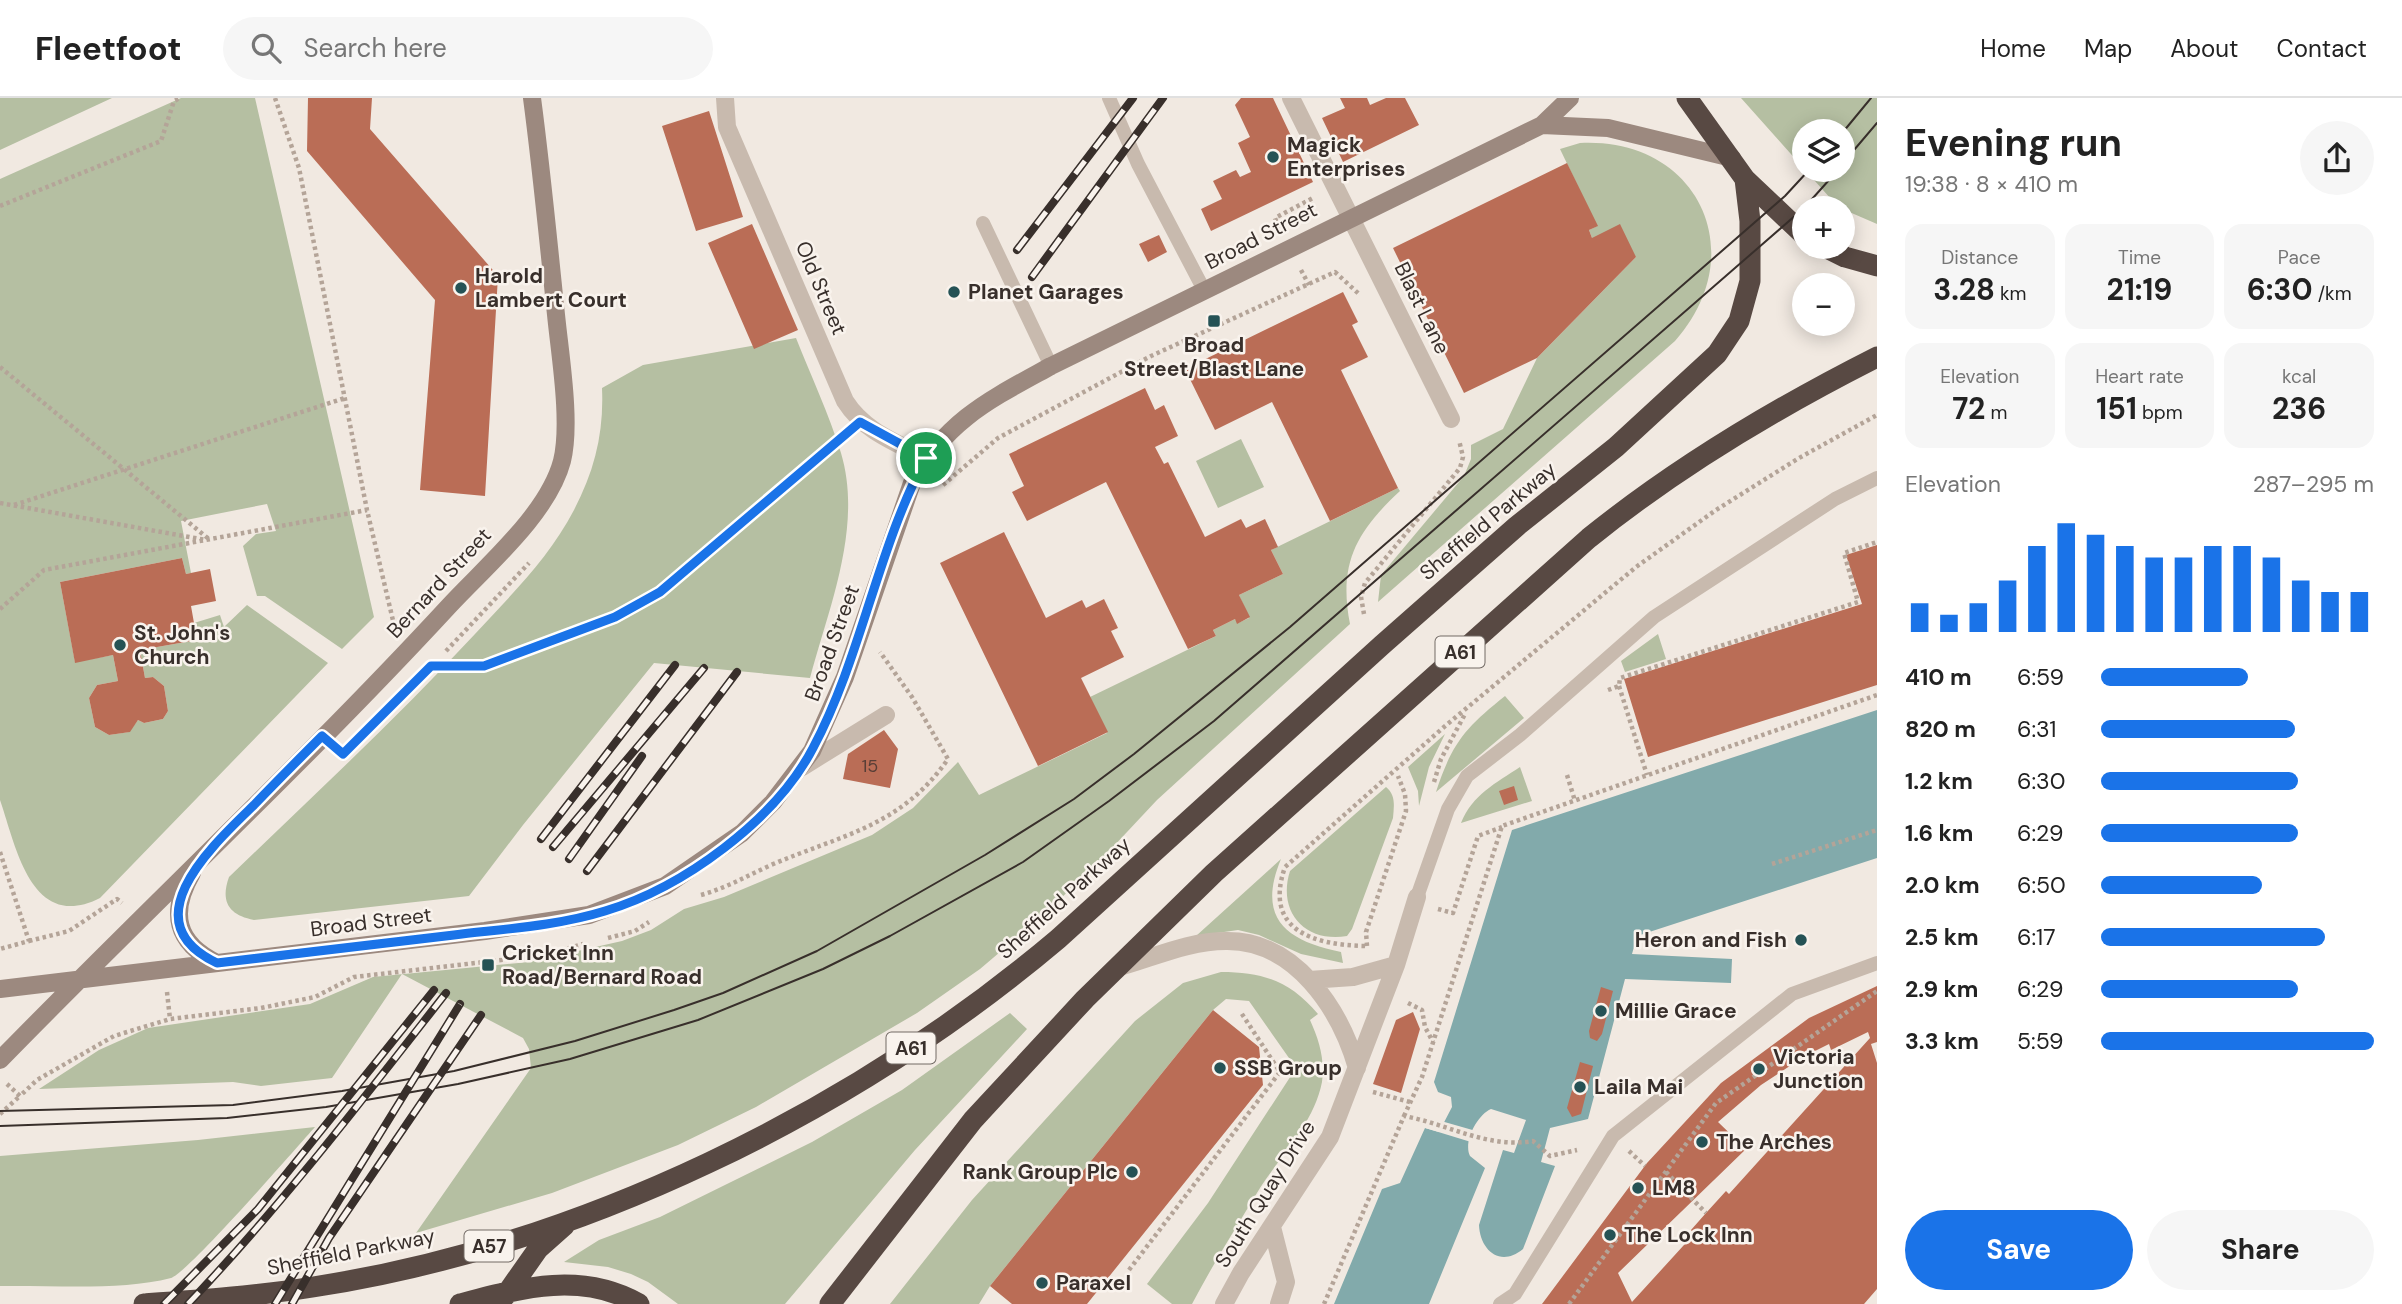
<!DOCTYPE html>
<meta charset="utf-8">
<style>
:root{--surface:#fff;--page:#f6f6f6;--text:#222;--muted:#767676;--line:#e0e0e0;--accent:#1a73e8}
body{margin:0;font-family:"DM Sans",sans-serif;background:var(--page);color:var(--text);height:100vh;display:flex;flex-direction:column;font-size:26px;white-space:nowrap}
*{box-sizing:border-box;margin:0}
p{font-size:23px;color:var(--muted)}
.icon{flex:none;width:38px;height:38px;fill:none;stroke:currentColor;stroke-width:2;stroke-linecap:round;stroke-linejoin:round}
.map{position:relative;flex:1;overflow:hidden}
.sheet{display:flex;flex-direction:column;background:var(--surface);width:525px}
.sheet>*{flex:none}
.fabs{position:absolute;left:1792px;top:21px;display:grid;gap:14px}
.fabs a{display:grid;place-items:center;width:63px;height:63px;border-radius:50%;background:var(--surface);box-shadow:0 4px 18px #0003;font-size:35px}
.pin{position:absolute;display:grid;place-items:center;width:60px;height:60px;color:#fff;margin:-30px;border:4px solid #fff;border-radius:50%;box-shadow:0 2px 7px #0007}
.round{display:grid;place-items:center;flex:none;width:74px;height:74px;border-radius:37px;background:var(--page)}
.head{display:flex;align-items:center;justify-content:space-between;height:119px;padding:0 28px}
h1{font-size:38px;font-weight:700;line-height:52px}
.figures{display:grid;grid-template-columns:repeat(3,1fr);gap:10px;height:119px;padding:7px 28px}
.figures div{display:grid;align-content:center;border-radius:18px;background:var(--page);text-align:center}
.figures b{font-size:30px;font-weight:700}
.figures small{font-size:19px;font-weight:400}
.figures p{font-size:19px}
.chart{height:196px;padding:14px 28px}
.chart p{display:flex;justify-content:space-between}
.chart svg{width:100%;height:126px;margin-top:7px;stroke:var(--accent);stroke-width:6}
.action{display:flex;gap:14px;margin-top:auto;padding:14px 28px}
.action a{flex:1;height:80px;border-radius:42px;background:var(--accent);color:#fff;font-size:28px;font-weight:700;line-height:80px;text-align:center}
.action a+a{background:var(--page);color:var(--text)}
ul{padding:0 28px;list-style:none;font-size:23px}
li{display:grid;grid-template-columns:112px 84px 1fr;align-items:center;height:52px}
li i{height:18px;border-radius:9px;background:var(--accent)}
header{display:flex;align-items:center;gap:42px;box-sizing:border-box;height:98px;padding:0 35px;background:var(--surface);border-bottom:2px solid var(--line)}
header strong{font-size:33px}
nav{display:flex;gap:38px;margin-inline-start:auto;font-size:24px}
.search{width:490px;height:63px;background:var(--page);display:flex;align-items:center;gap:18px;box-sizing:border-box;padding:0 24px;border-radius:38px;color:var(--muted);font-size:26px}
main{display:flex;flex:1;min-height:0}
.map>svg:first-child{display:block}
.green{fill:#b5bfa2;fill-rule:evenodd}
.water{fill:#82aaab}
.pier{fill:#f1e9e1}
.building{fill:#ba6d56;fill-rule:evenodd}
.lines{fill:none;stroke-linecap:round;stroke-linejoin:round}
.path{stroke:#b4a498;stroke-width:4.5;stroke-dasharray:3.5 3.5;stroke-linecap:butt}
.lane{stroke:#c8baae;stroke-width:14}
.street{stroke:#c8baae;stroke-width:18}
.secondary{stroke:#9c897f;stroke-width:18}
.highway{stroke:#584943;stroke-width:21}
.tram{stroke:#382f2b;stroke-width:2}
.rail-casing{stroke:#382f2b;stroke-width:8}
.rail{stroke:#f9f3ed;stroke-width:5;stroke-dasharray:16;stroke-linecap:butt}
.route-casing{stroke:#fff;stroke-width:14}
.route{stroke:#1a73e8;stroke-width:9}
.poi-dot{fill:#255255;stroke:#f9f3ed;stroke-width:2.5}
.labels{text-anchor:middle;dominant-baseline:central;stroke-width:5;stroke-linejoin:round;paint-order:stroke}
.number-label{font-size:18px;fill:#583e36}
.shield{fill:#f9f3ed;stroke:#726a65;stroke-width:2}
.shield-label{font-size:19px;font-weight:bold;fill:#382f2b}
.poi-label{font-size:21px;font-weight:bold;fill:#382f2b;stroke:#f9f3ed;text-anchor:start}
.street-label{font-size:21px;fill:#382f2b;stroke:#f9f3ed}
</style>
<header>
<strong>Fleetfoot</strong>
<div class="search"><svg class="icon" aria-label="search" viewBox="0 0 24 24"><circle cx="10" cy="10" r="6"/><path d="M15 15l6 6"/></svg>Search here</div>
<nav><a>Home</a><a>Map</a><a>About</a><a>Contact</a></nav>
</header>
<main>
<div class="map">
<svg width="1877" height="1206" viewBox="0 0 1877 1206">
<rect width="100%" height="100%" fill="#f1e9e1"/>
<path class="green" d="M0,0H112L0,52Z
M181,0H255L374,519L342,551L265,498H257L243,448L256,436L276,433L267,406L181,423L191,475L186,476L182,460L60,484L75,564L113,557L118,583L97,587L89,600L95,629L109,637L129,634L138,622L144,625L163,621L168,613L164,588L153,579L145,580L140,552L197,542L194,525L220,517L224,529L247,507L328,565L100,800C31,835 16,748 0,702V81Z
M1741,0H1877V126L1847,113L1831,101ZM1804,33H1843V72H1804Z
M1580,45C1698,39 1753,155 1675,243L1378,504L1381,477L1464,378L1471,361V347L1503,331L1537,260L1636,159L1592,140L1589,132L1597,128L1560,51Z
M796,240C811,278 829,316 841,355C863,429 829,509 810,580L654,565L523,727L469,798L254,822C229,817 220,804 229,779C312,699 397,620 475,536C511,497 549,460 574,412C595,372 604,334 602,290L643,267Z
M1241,341L1264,389L1218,410L1196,363Z
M1398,390L1400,393C1357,433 1338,465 1350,526L1157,702L1097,766L1039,821L980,871L917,915L756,1009L678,1047L552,1095L416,1135L531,970L529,951L523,940L402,876L332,980L261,988L233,984L39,991L99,952L148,930L310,906L373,879L529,864L622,843L651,832L684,811L724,799L872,737L913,710L958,664L979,697L1107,635L1090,599L1216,538L1213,532L1235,521L1238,525L1249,520L1239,497L1283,476L1271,452Z
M1658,536L1666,561L1625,574L1621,563Z
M1505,598L1524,620L1436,694C1452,645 1465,630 1505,598Z
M1445,636L1429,669L1419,708L1418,693L1408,669Z
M1520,669L1532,703L1461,725C1472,697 1496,685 1520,669Z
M1386,689C1396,697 1394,708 1393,720L1352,831L1347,838C1305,845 1277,814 1290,773Z
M1281,761C1256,821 1287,843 1341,854L1343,865L1301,856L1259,837L1238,832L1196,838Z
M1221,874C1263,874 1290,883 1318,916L1310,922C1319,942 1325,961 1322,984C1314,1025 1282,1056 1260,1090C1237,1128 1213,1166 1192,1206H1172L1147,1186L1208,1105L1296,970L1249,903L1226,901L1213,912L990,1188L979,1206H890L972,1102L1135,923L1183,885Z
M1010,915L1027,931L915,1052L785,1206H678L648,1184L631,1176L608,1169L564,1164L599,1142L660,1119L812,1044L902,992Z
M315,1029C296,1050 188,1175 171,1180C121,1193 53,1187 0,1188V1058L198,1042Z"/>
<path class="water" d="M1877,612V760L1637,838L1632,856L1732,861L1731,885L1625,881L1588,1021L1550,1030L1541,1064L1555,1068L1523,1151C1500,1170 1480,1152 1479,1127L1503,1052L1514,1055L1526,1022L1491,1011C1477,1017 1463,1044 1470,1058L1485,1070L1429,1206H1334L1382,1091L1400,1085L1425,1030L1439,1034L1452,1009L1451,999L1438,994L1434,984L1512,732Z"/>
<path class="pier" d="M1441,1023L1476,1033L1471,1044L1422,1029L1426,1026L1437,1030Z"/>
<path class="building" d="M308,0H372L370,31L498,178L485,398L420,392L435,202L307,53Z
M1241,0H1273L1313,84L1211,133L1201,111L1222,101L1213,83L1236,72L1240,79L1251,74L1238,45L1250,39L1235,7Z
M1340,0H1367L1370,7L1386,0H1405L1419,27L1343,64L1322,20L1345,10Z
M709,13L743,119L696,133L662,28Z
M1567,65L1598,128L1589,132L1592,140L1620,126L1636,159L1537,260L1464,295L1393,150Z
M752,126L798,232L754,251L708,145Z
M1159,137L1167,154L1148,164L1139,146Z
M1343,194L1358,224L1352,227L1368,259L1341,272L1398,390L1330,423L1272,304L1215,332L1185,271Z
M1145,290L1155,312L1164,307L1178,338L1155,349L1164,366L1168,364L1205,439L1241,421L1246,430L1265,421L1278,449L1271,452L1283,476L1239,497L1250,519L1237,526L1235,521L1213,532L1216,538L1188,551L1106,384L1027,423L1012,394L1024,388L1009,356Z
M1004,434L1046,520L1082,502L1086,510L1104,501L1118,530L1111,533L1124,559L1081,580L1108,634L1038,668L940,465Z
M1877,447V587L1648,659L1624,581L1862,506L1846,457Z
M182,460L186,476L210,471L216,503L191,508L197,542L140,552L145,580L153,579L164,588L168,613L163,621L144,625L138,622L130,634L109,637L95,629L89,600L97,587L118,583L113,557L75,565L60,484Z
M884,632L898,651L890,690L843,681L848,656Z
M1514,688L1518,702L1504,707L1499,693Z
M1877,888V944L1871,946L1877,965V1191L1864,1206H1542L1647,1065L1721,985L1809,920ZM1868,934L1870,940L1729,1096L1726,1093L1706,1115L1691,1132L1694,1136L1632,1204L1618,1175L1746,1051L1718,1024L1761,987L1805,958L1829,946L1831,952Z
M1601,889L1613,893L1602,936L1597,943L1590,940L1589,933Z
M1213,912L1259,949L1263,987L1087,1206H1012L990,1188Z
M1413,914L1420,931L1401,995L1373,986L1396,922Z
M1580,964L1593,968L1581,1016L1572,1019L1567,1010Z"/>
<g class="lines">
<path class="path" d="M275,0L299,70L367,412L395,531
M0,108L161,43L174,3L180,0
M1279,130L1275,120L1313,100
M1301,172L1309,187
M0,269L210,442
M943,387L998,340L1151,258L1335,174L1359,196
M0,405L206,442
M14,407L345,300
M0,511L44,472L367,412
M1364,516L1361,499L1365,485L1460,370L1463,359L1459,342
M446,553L529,465
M429,570L484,568L615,519L661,494L843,338
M1619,588L1647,677
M1608,592L1619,588L1620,580L1858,504L1844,455L1877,444
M1567,677L1575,703
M1434,684L1441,661L1465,616
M0,754L29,843L0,851
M1772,766L1877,732
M701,797C726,790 747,778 771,767C841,737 901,729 948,661L912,599L880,554
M1438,811L1453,815L1478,738L1502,729
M608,840L635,833L649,824
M29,843L69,833L117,801L122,805
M1365,848C1313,847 1263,832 1285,769L1444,629L1636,469L1716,412L1799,360L1877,317
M1367,848L1366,834L1406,713L1405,696L1398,678
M167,894L170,921
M1408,905L1422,912L1425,929L1433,944
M7,986L20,998L37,982L114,938L170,921L261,910L315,899L354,879L545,857L583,846
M1373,994L1410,1004
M0,1016L20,998
M1404,1018L1422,979L1502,728L1877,597
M1629,1053L1645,1068
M1666,1074L1706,1115
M1129,1172L1280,974L1240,913
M1324,1206L1404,1018C1448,1026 1488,1051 1533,1043L1550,1058L1577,1052
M1569,1206L1716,1005L1877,893"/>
<path class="lane" d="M1109,0L1138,66L1204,192
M983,125L1051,268
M1417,799L1448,711L1467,678L1520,637L1654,519L1835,401L1877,380
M1500,1206L1515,1196L1613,1038L1792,896L1877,865"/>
<path class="street" d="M725,0L727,29L845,303C864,333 895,344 926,360
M1291,0L1451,321
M802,669L886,617
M1116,870C1153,860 1188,843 1226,843C1295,842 1340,911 1357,970
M1309,882L1353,879L1396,867
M1272,1129L1286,1184L1279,1206
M1224,1206L1241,1175L1330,1039L1396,867L1417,799"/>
<path class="secondary" d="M1542,27L1608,30L1732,60
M192,775C169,815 176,845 217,865
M0,891L485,833L589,817L665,788L742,735L773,704L812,653L845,579L912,385C946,322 991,301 1051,268L1542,27L1570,0
M0,962C148,810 305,664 449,508C486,468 548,416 562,363C571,327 561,263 557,226C549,151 542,75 532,0"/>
<path class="highway" d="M1687,0L1745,81L1804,137
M1825,149L1845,159L1877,168
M505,1198L538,1151L565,1127
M144,1206C200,1202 257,1198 313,1189C580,1148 852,1015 1058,841L1382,547L1517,428L1616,349L1717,256L1739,223L1750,183V123L1745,81
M460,1206C521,1190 581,1173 639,1206
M830,1206L973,1022L1085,901L1214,775L1589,440C1677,369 1776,310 1877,259"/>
<path class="tram" d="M1843,34L1871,0
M1843,65L1877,25
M1804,110L1838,72
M0,1013L233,1007L342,993L454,973L575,943L674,912L723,895L817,853L985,757L1074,701L1134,656L1290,529L1785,98L1809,72
M0,1028L227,1020L326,1009L458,986L570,961L698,922L823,871L890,838L1023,764L1109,703L1214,623L1804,110"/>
<defs>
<path id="rail" d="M1017,152L1133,0
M1032,179L1163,0
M541,741L675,567
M553,749L704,570
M569,761L642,658
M587,773L737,574
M164,1206L258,1111L434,892
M188,1206C281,1108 363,1001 446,895
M275,1206L460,906
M292,1206L329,1140L481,917"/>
</defs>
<use href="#rail" class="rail-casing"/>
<use href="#rail" class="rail"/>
</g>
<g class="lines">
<defs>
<path id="route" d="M860,324L926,360C877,451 862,558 813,650C775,723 682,790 605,813C557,828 503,831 454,837C375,846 296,855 217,865C129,823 213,747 254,707C276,684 299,661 322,638L343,656L431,568H484L615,519L660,494Z"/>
</defs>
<use href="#route" class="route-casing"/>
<use href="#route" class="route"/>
</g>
<g class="poi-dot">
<circle cx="1273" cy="59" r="7"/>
<circle cx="461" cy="190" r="7"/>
<circle cx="954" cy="194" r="7"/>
<rect x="1207" y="216" width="14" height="14" rx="3.5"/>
<circle cx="120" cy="547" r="7"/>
<circle cx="1801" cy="842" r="7"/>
<rect x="481" y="860" width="14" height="14" rx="3.5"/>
<circle cx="1601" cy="913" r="7"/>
<circle cx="1220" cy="970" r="7"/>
<circle cx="1759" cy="971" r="7"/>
<circle cx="1580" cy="989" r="7"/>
<circle cx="1702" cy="1044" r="7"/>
<circle cx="1132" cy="1074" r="7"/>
<circle cx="1638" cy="1090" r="7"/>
<circle cx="1610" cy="1137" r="7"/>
<circle cx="1042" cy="1185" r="7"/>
</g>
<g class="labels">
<g class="number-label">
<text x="870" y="668">15</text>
</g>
<g class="shield">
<rect x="1435.5" y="538.5" width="49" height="31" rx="5"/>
<rect x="886.5" y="934.5" width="49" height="31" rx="5"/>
<rect x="464.5" y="1132.5" width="49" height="31" rx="5"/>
</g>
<g class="shield-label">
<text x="1460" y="554">A61</text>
<text x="911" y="950">A61</text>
<text x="489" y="1148">A57</text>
</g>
<g class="poi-label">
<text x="1287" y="47">Magick<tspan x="1287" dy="24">Enterprises</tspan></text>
<text x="475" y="178">Harold<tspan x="475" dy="24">Lambert Court</tspan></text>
<text x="968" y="194">Planet Garages</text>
<text x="1214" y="247" text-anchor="middle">Broad<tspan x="1214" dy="24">Street/Blast Lane</tspan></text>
<text x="134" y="535">St. John's<tspan x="134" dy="24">Church</tspan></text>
<text x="1787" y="842" text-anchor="end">Heron and Fish</text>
<text x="502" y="855">Cricket Inn<tspan x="502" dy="24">Road/Bernard Road</tspan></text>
<text x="1615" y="913">Millie Grace</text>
<text x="1773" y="959">Victoria<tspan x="1773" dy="24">Junction</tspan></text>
<text x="1234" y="970">SSB Group</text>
<text x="1594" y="989">Laila Mai</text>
<text x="1716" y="1044">The Arches</text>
<text x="1118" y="1074" text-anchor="end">Rank Group Plc</text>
<text x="1652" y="1090">LM8</text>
<text x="1624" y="1137">The Lock Inn</text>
<text x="1056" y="1185">Paraxel</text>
</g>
<g class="street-label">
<text transform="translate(1261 138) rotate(-27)">Broad Street</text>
<text transform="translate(821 190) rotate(67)">Old Street</text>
<text transform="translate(1422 210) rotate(64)">Blast Lane</text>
<text transform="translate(1488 423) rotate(-40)">Sheffield Parkway</text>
<text transform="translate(439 485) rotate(-47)">Bernard Street</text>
<text transform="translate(832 545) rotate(-70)">Broad Street</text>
<text transform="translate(1064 800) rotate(-42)">Sheffield Parkway</text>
<text transform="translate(371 824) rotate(-7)">Broad Street</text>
<text transform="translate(1265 1096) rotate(-58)">South Quay Drive</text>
<text transform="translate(351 1154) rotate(-11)">Sheffield Parkway</text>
</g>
</g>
</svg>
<div class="fabs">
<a><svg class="icon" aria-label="layers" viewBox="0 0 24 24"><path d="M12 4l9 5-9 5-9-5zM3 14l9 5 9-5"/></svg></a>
<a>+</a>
<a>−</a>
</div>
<div class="pin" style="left:926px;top:360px;background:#1e9e55"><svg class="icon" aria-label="arrive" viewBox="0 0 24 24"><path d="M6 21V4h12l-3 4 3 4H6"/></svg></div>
</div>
<section class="sheet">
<div class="head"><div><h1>Evening run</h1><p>19:38 · 8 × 410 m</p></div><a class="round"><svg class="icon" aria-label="share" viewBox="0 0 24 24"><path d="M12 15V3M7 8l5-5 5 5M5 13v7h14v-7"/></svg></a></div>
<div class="figures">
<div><p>Distance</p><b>3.28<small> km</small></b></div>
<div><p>Time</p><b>21:19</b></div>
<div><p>Pace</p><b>6:30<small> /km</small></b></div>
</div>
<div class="figures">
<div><p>Elevation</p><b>72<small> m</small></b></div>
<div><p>Heart rate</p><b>151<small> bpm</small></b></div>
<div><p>kcal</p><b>236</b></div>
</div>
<div class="chart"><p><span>Elevation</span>287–295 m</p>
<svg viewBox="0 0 160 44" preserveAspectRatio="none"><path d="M5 44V34M15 44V38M25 44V34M35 44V26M45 44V14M55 44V6M65 44V10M75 44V14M85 44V18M95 44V18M105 44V14M115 44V14M125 44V18M135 44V26M145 44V30M155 44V30"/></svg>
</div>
<ul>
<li><b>410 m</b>6:59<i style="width:54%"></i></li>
<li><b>820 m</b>6:31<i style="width:71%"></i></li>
<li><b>1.2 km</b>6:30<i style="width:72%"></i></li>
<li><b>1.6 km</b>6:29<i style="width:72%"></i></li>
<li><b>2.0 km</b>6:50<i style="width:59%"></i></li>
<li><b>2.5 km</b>6:17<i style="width:82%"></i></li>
<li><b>2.9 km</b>6:29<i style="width:72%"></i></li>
<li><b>3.3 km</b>5:59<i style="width:100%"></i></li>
</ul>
<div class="action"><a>Save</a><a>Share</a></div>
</section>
</main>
